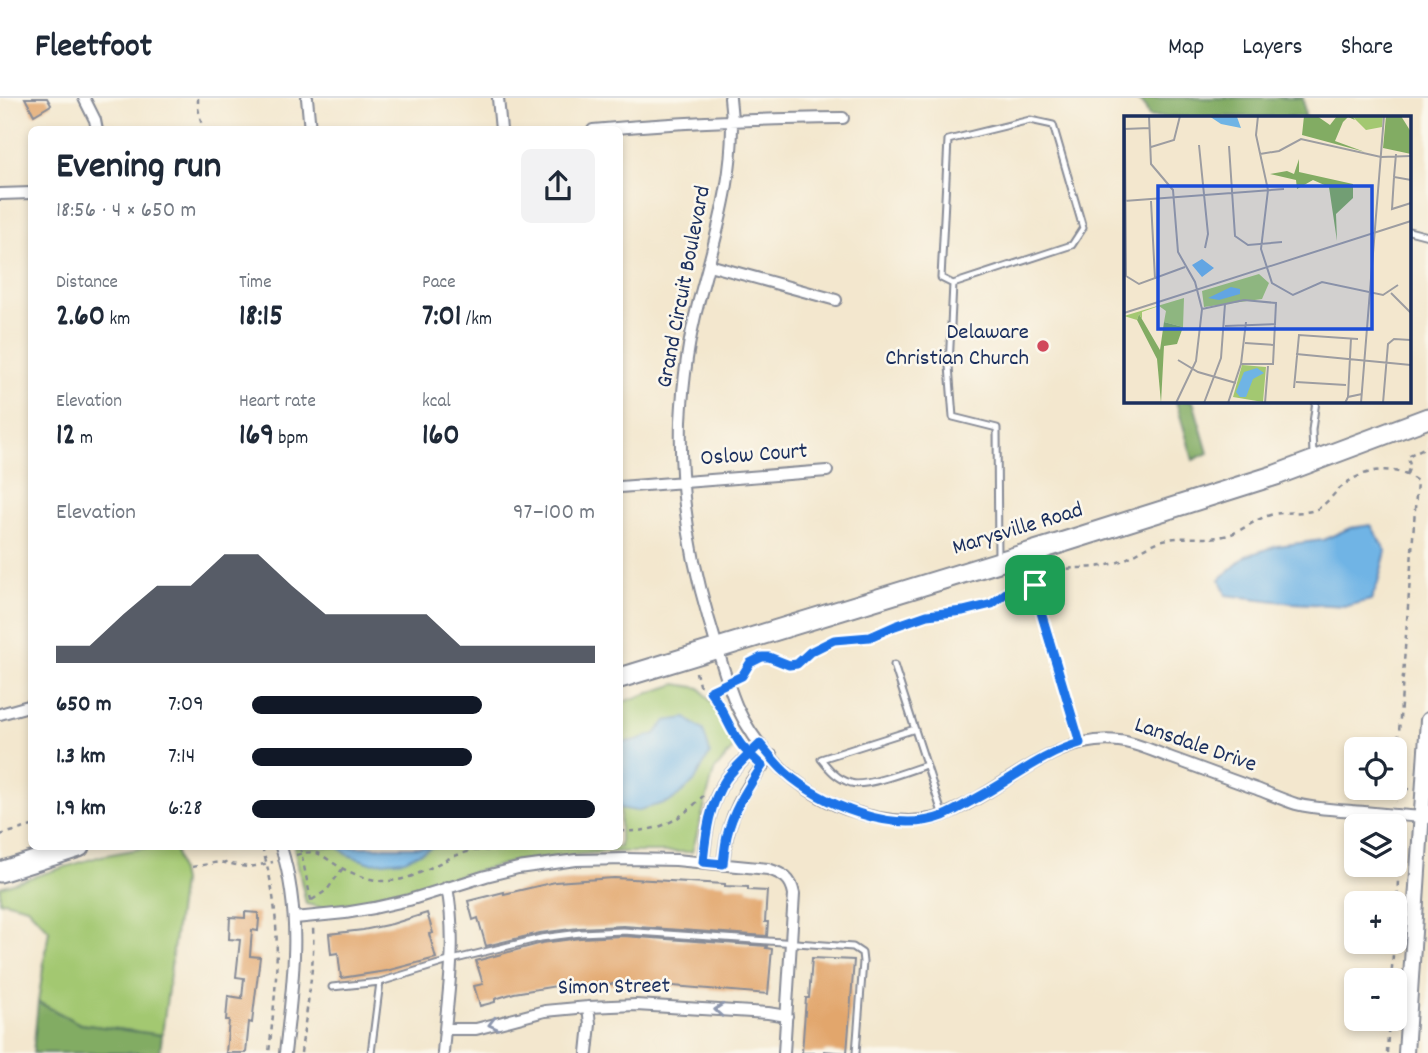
<!DOCTYPE html>
<meta charset="utf-8">
<style>
:root{--surface:#fff;--page:#f2f2f3;--text:#1f2937;--muted:#747a83;--line:#e0e1e3;--accent:#111827}
body{margin:0;font-family:Dekko,sans-serif;background:var(--page);color:var(--text);height:100vh;display:flex;flex-direction:column;font-size:26px;white-space:nowrap}
*{box-sizing:border-box;margin:0}
p{font-size:23px;color:var(--muted)}
.icon{flex:none;width:38px;height:38px;fill:none;stroke:currentColor;stroke-width:2;stroke-linecap:round;stroke-linejoin:round}
.map{position:relative;flex:1;overflow:hidden}
.sheet{position:absolute;left:28px;top:28px;width:595px;height:724px;display:flex;flex-direction:column;background:var(--surface);border-radius:10px;box-shadow:0 4px 10px #0003}
.sheet>*{flex:none}
.buttons{position:absolute;left:1344px;top:639px;display:grid;gap:14px}
.buttons a{display:grid;place-items:center;width:63px;height:63px;border-radius:10px;background:var(--surface);box-shadow:0 4px 10px #0003;font-size:35px}
.pin{position:absolute;display:grid;place-items:center;width:60px;height:60px;color:#fff;margin:-30px;border-radius:14px;box-shadow:0 4px 10px #0006}
.round{display:grid;place-items:center;flex:none;width:74px;height:74px;border-radius:10px;background:var(--page)}
.headline{display:flex;align-items:center;justify-content:space-between;height:119px;padding:0 28px}
h1{font-size:38px;font-weight:700;line-height:52px}
.stats{display:grid;grid-template-columns:repeat(3,1fr);gap:10px;height:119px;padding:7px 28px}
.stats div{display:grid;align-content:center}
.stats b{font-size:30px;font-weight:700}
.stats small{font-size:19px;font-weight:400}
.stats p{font-size:19px}
.chart{height:196px;padding:14px 28px}
.chart p{display:flex;justify-content:space-between}
.chart svg{width:100%;height:126px;margin-top:7px;fill:var(--accent);opacity:.7}
ul{padding:0 28px;list-style:none;font-size:23px}
li{display:grid;grid-template-columns:112px 84px 1fr;align-items:center;height:52px}
li i{height:18px;border-radius:9px;background:var(--accent)}
header{display:flex;align-items:center;gap:42px;box-sizing:border-box;height:98px;padding:0 35px;background:var(--surface);border-bottom:2px solid var(--line)}
header strong{font-size:33px}
nav{display:flex;gap:38px;margin-inline-start:auto;font-size:24px}
.map>svg:first-child{display:block}
.green{fill:#a3c871;stroke:#5f7c68;stroke-width:2}
.forest{fill:#82ac63;stroke:#4e6e60;stroke-width:2}
.water{fill:#6fb4e5;stroke:#4572a2;stroke-width:2}
.building{fill:#e2a66c}
.lines{fill:none;stroke-linecap:round;stroke-linejoin:round}
.lane-casing{stroke:#878b96;stroke-width:9}
.street-casing{stroke:#878b96;stroke-width:14}
.secondary-casing{stroke:#878b96;stroke-width:18}
.highway-casing{stroke:#878b96;stroke-width:23}
.path{stroke:#878b96;stroke-width:2.5;stroke-dasharray:5 5;stroke-linecap:butt}
.lane{stroke:#fff;stroke-width:5}
.street{stroke:#fff;stroke-width:10}
.secondary{stroke:#fff;stroke-width:14}
.highway{stroke:#fff;stroke-width:19}
.oneway{stroke:#8d97ae}
.route-casing{stroke:#fff;stroke-width:14}
.route{stroke:#1a73e8;stroke-width:9}
.poi-dot{fill:#d1495b;stroke:#fbf7ec;stroke-width:2.5}
.labels{text-anchor:middle;dominant-baseline:central;stroke-width:5;stroke-linejoin:round;paint-order:stroke}
.street-label{font-size:23px;fill:#1b2f5e;stroke:#fbf7ec}
.poi-label{font-size:23px;fill:#1b2f5e;stroke:#fbf7ec;text-anchor:end}
.inset-road{fill:none;stroke:#9d9da1;stroke-width:2}
.view{fill:#1d4ed8;fill-opacity:0.15;stroke:#1d4ed8;stroke-width:3.5}
.inset-edge{fill:none;stroke:#1b2f5e;stroke-width:3.5}
</style>
<header>
<strong>Fleetfoot</strong>
<nav><a>Map</a><a>Layers</a><a>Share</a></nav>
</header>
<div class="map">
<svg width="1428" height="955" viewBox="0 0 1428 955">
<rect width="100%" height="100%" fill="#fbf7ec"/>
<filter id="ink" filterUnits="userSpaceOnUse"><feTurbulence type="fractalNoise" baseFrequency=".0143" numOctaves="2"/><feDisplacementMap in="SourceGraphic" scale="14" xChannelSelector="R" yChannelSelector="G"/><feConvolveMatrix kernelMatrix="1 2 1 2 8 2 1 2 1" color-interpolation-filters="sRGB"/></filter>
<filter id="wash" filterUnits="userSpaceOnUse"><feTurbulence type="fractalNoise" baseFrequency=".00686" numOctaves="4" result="noise"/><feDisplacementMap in="SourceGraphic" scale="28" xChannelSelector="R" yChannelSelector="G"/><feGaussianBlur stdDeviation="1.57" result="paint"/><feColorMatrix in="noise" values="0 0 0 0 0 0 0 0 0 0 0 0 0 0 0 0 0 1.4 0 .05"/><feComposite in="paint" operator="in"/></filter>
<g filter="url(#wash)">
<rect width="100%" height="100%" fill="#f3e7ce"/>
<path class="green" d="M676,586L700,590L713,606L737,646L714,673L692,754H604L516,763L419,788L371,802L322,810L306,806L294,749H620V605Z
M149,749H175L182,784L162,937L80,926L38,904L49,832L27,809L4,803L0,804V789L101,758Z"/>
<path class="forest" d="M1134,0H1303L1305,19H1149L1144,7Z
M1176,303H1193L1208,355L1193,362Z
M38,904L80,926L162,937L160,955H33Z"/>
<path class="water" d="M1371,427L1386,453L1378,485L1371,502L1347,508L1293,505L1226,497L1220,481L1246,458L1277,448L1323,442L1350,430Z
M686,620L703,632L710,655L694,684L671,703L636,713L620,710V645L636,642L655,636L666,623Z
M338,749H432L405,762L371,765L348,757Z"/>
<g id="blocks">
<path class="building" d="M25,0H47L51,7L34,17Z
M614,780L725,786V788L748,789V792L767,793L765,824H768L767,838L623,828L579,830L540,835L486,848L478,820L473,822L468,803L504,794V796L555,784Z
M245,814L258,815V821H259L258,833L252,832L250,858L260,859L252,925L249,924L246,955H226L229,922H226L228,898L242,900L244,880L236,879L240,842L229,841L230,819L245,820Z
M427,815L433,835L429,836L436,860L386,873L341,880L338,855L331,856L329,836L363,832L392,826Z
M623,838L767,848L766,850L772,851L768,896L649,886H600L563,889L562,887L514,895L495,901V904L480,908L474,888L483,886L476,863L542,845L580,840Z
M812,860L854,862L847,955L824,953V955H802L806,900H809Z"/>
</g>
</g>
<g filter="url(#ink)">
<use href="#blocks" fill-opacity="0" stroke="#878b96" stroke-width="2"/>
<g class="lines">
<defs>
<path id="lane" d="M1409,133L1428,138
M953,186L941,180L948,42L1030,22L1053,27L1083,130L1072,147L953,186L949,268L953,319L997,330L998,461
M1313,357L1312,332L1316,303
M1047,454L1040,468L1035,487L1040,511L1080,645
M894,567L943,718
M915,631L821,661C829,671 837,681 851,685C865,690 911,672 926,667
M332,889L380,884L452,862L541,840L580,835L623,833L853,849L862,855L863,864L856,955
M371,955L380,884"/>
<path id="street" d="M84,0L95,22L97,32
M307,0L310,32
M498,0L501,32
M730,0C739,68 715,141 698,206C688,244 683,283 681,323C679,391 690,458 709,522C718,551 725,581 737,609C758,654 799,694 846,711C875,721 905,727 935,720C947,717 957,711 967,706C1015,681 1061,636 1119,643C1137,645 1155,654 1172,660C1200,670 1228,681 1257,691C1270,696 1283,702 1296,706C1314,711 1333,711 1352,713C1377,715 1402,718 1428,719
M593,32C677,24 759,21 843,20
M0,96L32,95
M709,167L836,202
M620,389L827,373
M0,616L32,607
M281,749C303,819 293,884 285,955
M703,764C706,736 709,705 726,681C736,668 749,657 760,646
M723,766C724,757 725,748 727,739C733,710 751,679 772,658
M295,820L345,815L374,810L409,802L486,778L518,770L576,762L626,761L676,762L768,771C783,776 791,780 794,796L784,955
M445,931H476L545,913L588,909L636,907L768,915L787,918
M443,955C447,897 458,848 447,789
M587,955L590,926L588,909"/>
<path id="secondary" d="M1406,955L1428,622"/>
<path id="highway" d="M620,580L1051,448L1276,377L1428,320
M0,774L79,749"/>
</defs>
<use href="#lane" class="lane-casing"/>
<use href="#street" class="street-casing"/>
<use href="#secondary" class="secondary-casing"/>
<use href="#highway" class="highway-casing"/>
<path class="path" d="M198,0V10L203,32
M1407,376L1410,368L1408,358L1428,348
M1048,474C1069,468 1091,472 1112,466C1129,462 1143,449 1160,443C1181,436 1203,443 1224,438C1240,435 1252,423 1267,418C1283,412 1300,417 1315,412C1325,408 1332,398 1339,391C1361,371 1393,365 1417,383L1395,690V694L1392,696L1396,704
M696,574L699,587C717,593 721,613 730,628C734,635 738,642 742,648
M738,579L742,578L750,565L762,559H770L789,567L797,566L810,554L834,542L870,539L895,528L927,517L963,513L992,506L1021,483L1028,480
M710,593L719,588
M1395,690L1409,691
M620,733C657,735 678,724 703,698
M1395,735L1398,739L1400,749L1395,834
M0,737L32,728
M262,749C284,822 277,881 269,955
M300,749L312,807
M296,757C303,755 310,753 317,755C324,758 330,763 335,766C348,774 361,779 375,782C413,789 438,759 472,753C492,750 512,758 530,749
M192,769L220,764L247,769L255,768L273,764
M312,802L327,792L343,770
M1391,882L1394,844
M301,955C306,913 315,871 313,828
M1387,955L1389,920"/>
<use href="#lane" class="lane"/>
<use href="#street" class="street"/>
<use href="#secondary" class="secondary"/>
<use href="#highway" class="highway"/>
</g>
<defs><path id="oneway-chevron" d="M-2-3.5L2.5 0L-2 3.5" fill="none" stroke-width="1.6" stroke-linecap="round" stroke-linejoin="round" transform="scale(1.75)"/></defs>
<g class="oneway">
<use href="#oneway-chevron" transform="translate(719 912) rotate(-176)"/>
<use href="#oneway-chevron" transform="translate(493 926) rotate(166)"/>
</g>
</g>
<g class="lines" filter="url(#ink)">
<defs>
<path id="route" d="M1035,487L1036,478L1021,483L992,506L963,513L927,517L895,528L870,539L834,542L810,554L797,566L789,567L769,559H762L750,565L742,578L710,593C723,610 729,631 742,648C748,655 755,661 762,668C748,690 733,712 727,738C725,747 724,757 723,766L703,764C706,736 709,706 726,681C736,668 749,657 760,646C768,655 776,666 785,674C822,707 894,737 943,718C955,713 966,706 977,700C1011,682 1042,656 1080,645L1040,511L1035,487"/>
</defs>
<use href="#route" class="route-casing"/>
<use href="#route" class="route"/>
</g>
<circle class="poi-dot" cx="1043" cy="248" r="7"/>
<g class="labels">
<g class="street-label">
<text transform="translate(685 189) rotate(-79)">Grand Circuit Boulevard</text>
<text transform="translate(754 358) rotate(-4)">Oslow Court</text>
<text transform="translate(1018 432) rotate(-17)">Marysville Road</text>
<text transform="translate(1195 648) rotate(19)">Lansdale Drive</text>
<text transform="translate(614 890) rotate(-1)">Simon Street</text>
</g>
<g class="poi-label">
<text x="1029" y="235">Delaware<tspan x="1029" dy="26">Christian Church</tspan></text>
</g>
</g>
<g transform="translate(1124 18)">
<rect width="287" height="287" fill="#f3e7ce"/>
<path d="M228,0H259L258,11L242,14ZM135,158L145,167L138,183L80,191L78,175ZM60,182L59,211L40,206L42,195L35,190L18,196V203L15,198L13,204L0,200ZM118,249L142,251L139,286L109,281Z" fill="#a3c871"/>
<path d="M180,0H193L206,9L213,0H228L231,4L224,1L219,6L211,25L241,36L178,19ZM262,0H277L287,16V38L259,32ZM175,43V56L229,68V82L212,98L213,125L205,71L189,64L173,73L172,64L146,58L163,55L170,58ZM15,198L36,234L40,206L59,211L53,228L40,230L37,287L33,243L13,204Z" fill="#82ac63"/>
<path d="M85,0L113,1L117,12L97,8ZM78,143L90,152L78,161L68,149ZM107,171L116,173V178L95,184L84,182ZM133,252L140,257L129,263L122,281H116L112,276L120,256Z" fill="#6fb4e5"/>
<path class="inset-road" d="M25,0L27,48L49,74L54,136L71,166L78,193L72,245L52,287M134,0L132,19L144,74L137,133L148,167L169,179L198,166L259,179L274,169M0,13L26,12M1,13L2,160L15,168L61,151M75,29L84,118L81,132M105,30L111,120L124,129L158,126M27,31L50,24L56,0M136,38L155,35L177,23L257,41L287,40M272,38L270,61L287,64M270,61L268,93L287,87M0,85L160,73M27,85L31,163M267,177L287,197M78,193L120,184L152,187L149,248H117M0,197L287,105M101,210L152,208M121,227L150,229M172,238L287,249M54,244L74,256L112,267M172,266L222,269M170,272L175,219L234,223M224,281L227,222M80,287L97,242L101,188M104,287L117,248L122,206M141,287L144,250M168,287H192M221,287L224,281L238,278M237,287L260,0M259,287L264,228L270,223L287,224"/>
<path class="view" d="M34,70H248V213H34Z"/>
<rect width="287" height="287" class="inset-edge"/>
</g>
</svg>
<div class="buttons">
<a><svg class="icon" aria-label="locate" viewBox="0 0 24 24"><circle cx="12" cy="12" r="6"/><path d="M12 2v4M12 18v4M2 12h4M18 12h4"/></svg></a>
<a><svg class="icon" aria-label="layers" viewBox="0 0 24 24"><path d="M12 4l9 5-9 5-9-5zM3 14l9 5 9-5"/></svg></a>
<a>+</a>
<a>−</a>
</div>
<div class="pin" style="left:1035px;top:487px;background:#1e9e55"><svg class="icon" aria-label="arrive" viewBox="0 0 24 24"><path d="M6 21V4h12l-3 4 3 4H6"/></svg></div>
<section class="sheet">
<div class="headline"><div><h1>Evening run</h1><p>18:56 · 4 × 650 m</p></div><a class="round"><svg class="icon" aria-label="share" viewBox="0 0 24 24"><path d="M12 15V3M7 8l5-5 5 5M5 13v7h14v-7"/></svg></a></div>
<div class="stats">
<div><p>Distance</p><b>2.60<small> km</small></b></div>
<div><p>Time</p><b>18:15</b></div>
<div><p>Pace</p><b>7:01<small> /km</small></b></div>
</div>
<div class="stats">
<div><p>Elevation</p><b>12<small> m</small></b></div>
<div><p>Heart rate</p><b>169<small> bpm</small></b></div>
<div><p>kcal</p><b>160</b></div>
</div>
<div class="chart"><p><span>Elevation</span>97–100 m</p>
<svg viewBox="0 0 160 44" preserveAspectRatio="none"><path d="M0 44V38L10 38L20 27L30 17L40 17L50 6L60 6L70 17L80 27L90 27L100 27L110 27L120 38L130 38L140 38L150 38L160 38V44z"/></svg>
</div>
<ul>
<li><b>650 m</b>7:09<i style="width:67%"></i></li>
<li><b>1.3 km</b>7:14<i style="width:64%"></i></li>
<li><b>1.9 km</b>6:28<i style="width:100%"></i></li>
</ul>
</section>
</div>
